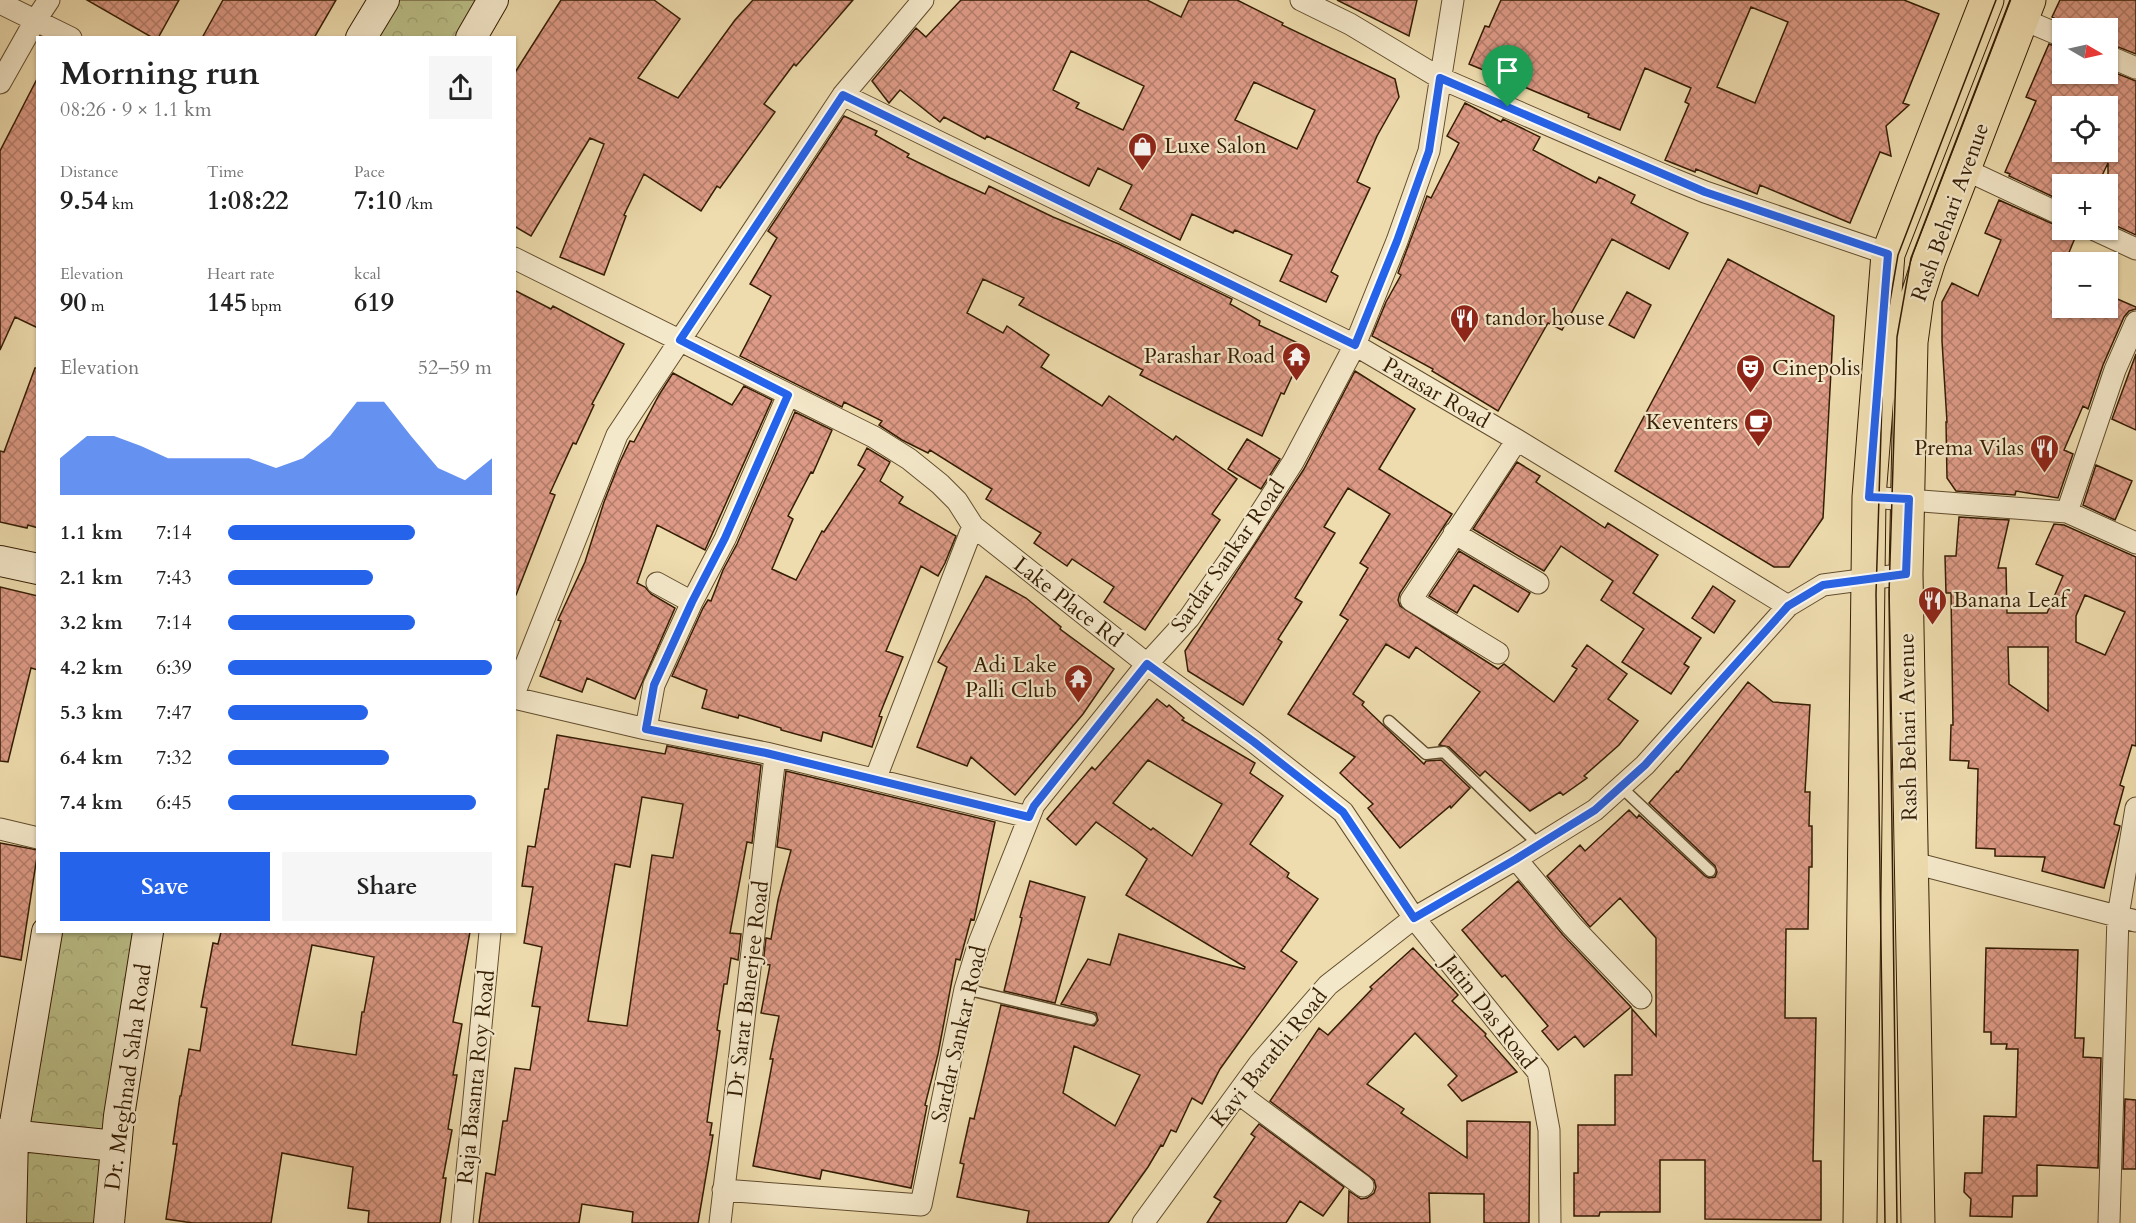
<!DOCTYPE html>
<meta charset="utf-8">
<style>
:root{--surface:#fff;--page:#f6f6f6;--text:#222;--muted:#767676;--accent:#2563eb}
body{margin:0;font-family:Cardo,serif;background:var(--page);color:var(--text);height:100vh;display:flex;flex-direction:column;font-size:22px;white-space:nowrap}
*{box-sizing:border-box;margin:0}
p{font-size:20px;color:var(--muted)}
.icon{flex:none;width:33px;height:33px;fill:none;stroke:currentColor;stroke-width:2;stroke-linecap:round;stroke-linejoin:round}
.map{position:relative;flex:1;overflow:hidden}
.drawer{position:absolute;left:36px;top:36px;width:480px;height:897px;display:flex;flex-direction:column;background:var(--surface);border-radius:0px;box-shadow:0 2px 4px #0004}
.drawer>*{flex:none}
.needle{width:39px;rotate:99deg}
.controls{position:absolute;left:2052px;top:18px;display:grid;gap:12px}
.controls a{display:grid;place-items:center;width:66px;height:66px;border-radius:0px;background:var(--surface);box-shadow:0 2px 4px #0004;font-size:30px}
.pin{position:absolute;display:grid;place-items:center;width:51px;height:51px;color:#fff;margin:-62px -26px;border-radius:50% 50% 50% 0;rotate:-45deg;box-shadow:0 0 6px #0007}
.pin .icon{rotate:45deg}
.round{display:grid;place-items:center;flex:none;width:63px;height:63px;border-radius:0px;background:var(--page)}
.summary{display:flex;align-items:center;justify-content:space-between;height:102px;padding:0 24px}
h1{font-size:33px;font-weight:700;line-height:45px}
.metrics{display:grid;grid-template-columns:repeat(3,1fr);gap:9px;height:102px;padding:6px 24px}
.metrics div{display:grid;align-content:center}
.metrics b{font-size:26px;font-weight:700}
.metrics small{font-size:16px;font-weight:400}
.metrics p{font-size:16px}
.chart{height:168px;padding:12px 24px}
.chart p{display:flex;justify-content:space-between}
.chart svg{width:100%;height:108px;margin-top:6px;fill:var(--accent);opacity:.7}
.action{display:flex;gap:12px;margin-top:auto;padding:12px 24px}
.action a{flex:1;height:69px;border-radius:0px;background:var(--accent);color:#fff;font-size:24px;font-weight:700;line-height:69px;text-align:center}
.action a+a{background:var(--page);color:var(--text)}
ul{padding:0 24px;list-style:none;font-size:20px}
li{display:grid;grid-template-columns:96px 72px 1fr;align-items:center;height:45px}
li i{height:15px;border-radius:8px;background:var(--accent)}
.map>svg:first-child{display:block}
.park{fill:url(#park-crowns);stroke:#786e46;stroke-width:1.5}
.building{fill:url(#building-cross-hatch);stroke:#341d04;stroke-width:1.5;fill-rule:evenodd}
.lines{fill:none;stroke-linecap:round;stroke-linejoin:round}
.lane-casing{stroke:#624d2e;stroke-width:13}
.street-casing{stroke:#624d2e;stroke-width:23}
.secondary-casing{stroke:#341d04;stroke-width:32}
.primary-casing{stroke:#341d04;stroke-width:35}
.lane{stroke:#f4e8ca;stroke-width:10}
.street{stroke:#f4e8ca;stroke-width:21}
.secondary{stroke:#f4e8ca;stroke-width:30}
.primary{stroke:#eedcae;stroke-width:33}
.tram{stroke:#341d04;stroke-width:1.5}
.route-casing{stroke:#fff;stroke-width:12}
.route{stroke:#2563eb;stroke-width:8}
.labels{text-anchor:middle;dominant-baseline:central;stroke-width:4.5;stroke-linejoin:round;paint-order:stroke}
.poi-label{font-size:22px;fill:#341d04;stroke:#f4e8ca;text-anchor:start}
.street-label{font-size:22px;fill:#341d04;stroke:#f4e8ca}
</style>
<div class="map">
<svg width="2136" height="1223" viewBox="0 0 2136 1223">
<defs>
<pattern id="park-crowns" width="20" height="18" patternUnits="userSpaceOnUse" patternTransform="scale(1.5)"><rect width="20" height="18" fill="#bbbf88"/><path d="M2 6a3 3 0 1 1 6 0M12 15a3 3 0 1 1 6 0" fill="none" stroke="#a1a474"/></pattern>
<pattern id="building-cross-hatch" width="8" height="8" patternUnits="userSpaceOnUse" patternTransform="scale(1.5)"><rect width="8" height="8" fill="#dd9a86"/><path d="M0 0l8 8M0 8l8-8" fill="none" stroke="#b47d6b"/></pattern>
</defs>
<rect width="100%" height="100%" fill="#eedcae"/>
<filter id="stains"><feTurbulence type="fractalNoise" baseFrequency=".00333" numOctaves="4"/><feColorMatrix values="0 0 0 0 .2 0 0 0 0 .09 0 0 0 0 .02 0 0 0 .5 -.17"/></filter>
<radialGradient id="worn" r=".72"><stop offset=".6" stop-color="#630" stop-opacity="0"/><stop offset="1" stop-color="#630" stop-opacity=".3"/></radialGradient>
<path class="park" d="M391,0H487L465,37L368,38Z
M54,932H143L112,1142L20,1137Z
M24,1150L109,1152L102,1223H24Z"/>
<path class="building" d="M87,0H179L158,38H153Z
M223,0H336L314,38H202Z
M561,0H654L680,19L638,78L678,98L735,20L753,0H853L796,66L794,64L764,104L775,112L720,188L717,186L701,211L644,174L624,215L626,216L604,275L560,257L604,144L590,138L531,236L514,226V74Z
M961,0H1147L1181,17L1189,0H1237L1283,23L1282,25L1395,79L1399,97L1377,136L1357,182L1370,188L1331,272L1338,276L1326,302L1280,281L1292,255L1235,230L1233,233L1192,214L1180,240L1120,209L1132,185L1098,168L1089,186L987,136L985,139L944,117L940,122L900,90L889,103L872,81L916,28L926,37ZM1071,51L1144,86L1123,130L1076,108L1079,103L1053,90ZM1254,82L1315,110L1297,149L1235,120Z
M1337,0H1417L1409,36Z
M1501,0H1904L1939,14L1903,103L1909,105L1886,126L1891,156L1880,152L1850,223L1760,185L1757,194L1696,169L1695,172L1665,160L1689,104L1685,102L1691,88L1645,68L1620,130L1588,117L1589,114L1469,64L1485,26L1489,27ZM1751,7L1788,22L1755,103L1717,87Z
M2060,0H2136V54L2108,43V28H2072L2052,17Z
M2049,44L2062,49V74H2108V70L2136,81V235L2108,222V163L2098,184H2062V201L2009,176L2010,174L2005,172L2036,101L2026,97ZM2062,106H2108V152H2062Z
M38,77V328L15,317L0,350V151Z
M1465,103L1501,122L1503,119L1540,137L1533,150L1596,183L1599,177L1635,195L1631,203L1688,233L1669,269L1612,239L1562,330L1548,323L1498,411L1432,371L1433,369L1372,336L1386,302L1401,275L1398,273L1427,196L1431,198L1459,143L1447,136Z
M844,116L877,131L875,135L909,154L907,157L950,178L985,194L989,186L1053,217L1119,244L1232,299L1230,304L1260,321L1259,325L1298,343L1302,355L1284,394L1281,393L1262,436L1140,375L1143,370L1019,305L1024,298L983,279L967,313L1003,333L1007,326L1049,355L1041,367L1102,406L1109,396L1173,440L1176,436L1237,479L1212,514L1220,520L1145,630L1104,602L1114,587L1072,559L1067,566L1034,543L1041,533L986,499L992,489L930,450L928,453L902,440L879,425L882,421L844,402L842,407L740,356L771,296L750,284L777,238L768,231Z
M1999,200L2062,228V233L2075,238L2065,262H2062V308H2108V295L2136,307V309L2129,311L2124,317L2103,365L2088,409L2083,406L2064,450L2073,454L2058,498L2016,491L2015,495L1956,491L1947,478L1946,422H1947L1942,341V302L1952,283L1978,296L2001,240L1985,233Z
M1728,259L1834,316L1823,518L1789,567H1774L1615,471Z
M514,290L551,309L553,306L624,344L592,404L594,405L576,444L573,443L550,493L555,495L516,595H514Z
M1627,292L1651,305L1634,338L1609,325Z
M2136,354V430L2112,419Z
M35,368H38V528L28,525L27,528L0,522V451L4,452Z
M1355,371L1415,409L1379,469L1452,514L1400,593L1398,600L1400,606L1498,669L1504,664L1554,702L1577,669L1572,666L1587,645L1627,674L1608,699L1638,721L1619,745L1584,776L1587,778L1563,795L1560,792L1530,811L1485,771L1480,776L1449,747L1439,745L1480,692L1416,647L1409,658L1386,644L1353,694L1364,702L1362,705L1424,764L1426,761L1441,760L1470,788L1451,808L1450,806L1400,848L1368,808L1373,804L1340,773L1355,757L1288,714L1348,620L1340,615L1368,568L1360,563L1390,514L1348,488L1324,527L1335,533L1295,598L1302,602L1278,639L1282,642L1243,705L1188,671L1185,651L1304,469Z
M673,373L732,405L744,386L772,400L705,550L657,525L637,583L645,587L651,594L675,608L635,699L587,678L582,692L540,676L561,621L558,620L585,562L604,502L619,464L630,441L634,442L659,395Z
M795,412L832,430L813,473L811,472L788,516L793,519L772,569L796,580L822,531L824,532L865,469L858,465L867,448L890,462L880,481L903,497L899,503L956,536L945,563L938,576L921,566L886,651L903,657L879,716L882,717L872,747L823,732L821,741L781,730V728L739,715L738,718L702,708L707,690L672,676L703,608L708,600L711,601L723,570L737,544Z
M1247,439L1280,459L1261,489L1228,469Z
M1517,462L1540,476L1536,482L1605,528L1608,523L1658,555L1633,593L1701,638L1684,664L1689,667L1671,694L1622,662L1644,629L1601,600L1613,581L1561,546L1544,571L1473,529Z
M2096,465L2132,481L2115,520L2083,505Z
M1959,517L2009,520L1998,568H2006L2007,613H2047L2063,576L2036,564L2054,524L2064,525L2136,557V746L2132,745L2120,785L2124,787L2114,824L2120,826L2104,888L2042,871L2045,857L1995,856V849L1976,848L1978,769L1968,768L1969,761L1950,760L1951,725H1953L1951,593H1946L1945,556H1956ZM2085,595L2125,612L2105,655L2076,642V616ZM2008,647H2048V711L2009,684Z
M1459,551L1530,593L1518,612L1474,585L1457,613L1429,596Z
M986,576L1026,598L1061,627L1060,629L1114,669L1083,714L1015,795L971,757L967,766L917,747L947,667L938,662Z
M1713,586L1735,601L1714,633L1692,618Z
M0,587L38,596V670L31,668L8,762L0,761Z
M1748,682L1773,702L1810,705L1805,792H1810L1809,826H1812V867H1809L1808,929H1786L1785,1018H1816L1813,1161H1821V1220L1705,1219V1160H1660V1212H1600L1599,1216H1574V1173H1578V1125H1615V1075H1632V1009L1656,1036V938L1620,898L1590,927L1547,876L1580,845L1585,851L1629,810L1637,818L1639,815L1705,876L1709,878L1715,877L1717,872L1715,866L1649,803L1677,771L1678,772Z
M1157,699L1167,707L1169,705L1184,718L1182,720L1255,763L1250,773L1283,796L1250,844L1289,873L1287,877L1318,899L1281,951L1297,962L1220,1069L1202,1104L1192,1098L1176,1132L1171,1130L1163,1146L1161,1145L1148,1167L1108,1223H1027L1029,1211L957,1197L964,1164L960,1163L970,1118L974,1119L1001,1005L1094,1026L1098,1020L1096,1013L1061,1004L1088,959L1110,965L1119,934L1244,969L1245,967L1126,895L1147,859L1137,851L1096,822L1076,845L1047,819L1092,767L1095,770ZM1148,760L1222,804L1192,856L1153,828L1151,830L1113,803ZM1074,1046L1140,1075L1115,1126L1063,1093Z
M557,735L665,754L667,746L761,765L752,843L747,842L730,933L741,934L738,960L731,958L727,984H724L717,1030L720,1031L707,1122L712,1123L710,1135H713L698,1223H632L633,1212L582,1204L579,1223H479L486,1173L495,1175L503,1121H507L515,1068L530,1070L540,1007L532,1006L542,947L524,943L533,887L522,886L528,846L535,847L545,789H548ZM642,797L683,804L673,858L652,855L627,1026L588,1021L615,864L630,867Z
M786,771L995,822L974,920L971,919L960,960L956,959L938,1054L925,1105L927,1106L911,1188L822,1170L820,1179L753,1166L773,1059H770L779,1016L761,1013L770,965L763,964L766,938L771,939L778,900L791,850L777,847Z
M0,843L38,850L21,960L0,956Z
M1030,881L1085,897L1055,1003L1004,991L1022,918L1020,917Z
M1518,881L1563,935L1631,1007L1584,1047L1575,1036L1558,1050L1542,1031L1548,1026L1505,975L1502,977L1462,930Z
M221,932H470L453,1022L462,1024L453,1075H457L448,1129L452,1130L443,1178H446L440,1223H368L369,1211L348,1208L353,1167L282,1153L271,1223H193L166,1219L177,1144H173L180,1096H181L189,1049L200,1051L207,1008L201,1007L213,943L218,944ZM312,945L374,957L364,1012H362L356,1055L292,1045Z
M1413,948L1458,995L1452,1001L1486,1034L1485,1036L1517,1072L1462,1101L1448,1085L1457,1076L1415,1033L1367,1084L1404,1109L1401,1113L1467,1158V1121L1530,1122L1529,1223H1484V1194L1429,1193L1430,1223H1348L1349,1191L1361,1199L1367,1198L1374,1193L1376,1187L1374,1180L1270,1101L1319,1028L1328,1035L1372,989L1370,987Z
M1986,948L2078,950L2075,1038H2084L2083,1057L2101,1058L2098,1168L2037,1165V1196H2013L2012,1217L1970,1216L1971,1199L1964,1192L1965,1173H1982L1984,1116L2016,1117L2018,1049H2006L2007,1044H1991V1032H1984Z
M2125,1099L2136,1100V1169H2123Z
M1259,1124L1344,1187L1323,1216L1300,1201L1286,1223H1207L1221,1201L1214,1197L1255,1137L1251,1134Z"/>
<g class="lines">
<defs>
<path id="lane" d="M1389,721L1426,754L1444,752L1538,844
M1621,787L1710,871
M965,989L1091,1019"/>
<path id="street" d="M1301,0L1350,24L1440,78L1673,179L1705,192L1888,254
M0,3L71,38
M2022,19L2062,36
M2108,56L2136,68
M0,83L35,21L49,0
M843,95L1355,345L1517,440L1788,606
M1964,169L2062,215
M2095,230L2136,249
M514,258L874,437L909,459L940,484L957,501L973,526L1147,664L1254,742L1343,812L1414,918L1538,1072L1549,1130L1550,1223
M1869,497L2067,512L2136,543
M2067,512L2115,370L2136,322
M1454,533L1538,583
M657,583L692,602
M1498,653L1411,600L1517,440
M514,694L617,435L843,95L923,0
M514,698L646,729L766,753L1029,817
M646,729L654,685L692,602L725,539L788,395
M875,780L973,526
M0,829L38,838
M1516,859L1572,926L1641,998
M1910,862L2136,921
M1238,1093L1363,1186
M723,1190L921,1205L965,989L979,943L1034,805L1147,664L1189,618L1242,542L1293,462L1355,345L1397,241L1429,151L1453,0
M462,1223L490,932
M720,1223L775,756
M1143,1223L1259,1064L1328,985L1414,918L1516,859L1595,810L1645,765L1788,606L1823,585L1906,574
M2109,1223L2118,916L2136,808"/>
<path id="secondary" d="M361,38L384,0
M471,38L493,0
M0,561L38,569
M0,1134L116,1146
M11,1223L13,1135L47,932
M109,1223L119,1116L148,932"/>
<path id="primary" d="M1860,1223L1869,497L1888,254L1987,0
M1918,1223L1906,574L1911,342L1917,298L1929,260L2029,0"/>
</defs>
<use href="#lane" class="lane-casing"/>
<use href="#street" class="street-casing"/>
<use href="#secondary" class="secondary-casing"/>
<use href="#primary" class="primary-casing"/>
<use href="#lane" class="lane"/>
<use href="#street" class="street"/>
<use href="#secondary" class="secondary"/>
<use href="#primary" class="primary"/>
<path class="tram" d="M1885,1223L1876,594L1884,336L1898,255L1996,0
M1897,1223L1889,594L1897,337L1911,258L2010,0"/>
</g>
<g class="lines">
<defs>
<path id="route" d="M1440,78L1705,192L1888,254L1869,497L1909,499L1906,574L1823,585L1788,606L1645,765L1595,810L1516,859L1414,918L1343,812L1254,742L1147,664L1034,806L1029,817L766,753L646,729L654,685L692,602L725,538L788,395L680,340L843,95L1355,345L1397,241L1429,151Z"/>
</defs>
<use href="#route" class="route-casing"/>
<use href="#route" class="route"/>
</g>
<defs>
<symbol id="shop-pin" viewBox="-11 -11 22 30"><path d="M0 17L-7.5 6A9.5 9.5 0 1 1 7.5 6Z" fill="#8f2418" stroke="#f4e8ca"/><path d="M-5-2.5h2.3a2.7 3.5 0 0 1 5.4 0H5L5.5 6h-11ZM-1.5-2.5h3a1.5 2.3 0 0 0-3 0Z" fill="#fff"/></symbol>
<symbol id="restaurant-pin" viewBox="-11 -11 22 30"><path d="M0 17L-7.5 6A9.5 9.5 0 1 1 7.5 6Z" fill="#8f2418" stroke="#f4e8ca"/><path d="M-5-6h1v4h1v-4h1v4h1v-4h1v5L-1.5 .5V6h-2V.5L-5-1ZM5-6V6H3V1.5H1.5Q1.5-4 5-6Z" fill="#fff"/></symbol>
<symbol id="temple-pin" viewBox="-11 -11 22 30"><path d="M0 17L-7.5 6A9.5 9.5 0 1 1 7.5 6Z" fill="#8f2418" stroke="#f4e8ca"/><path d="M0-6L5-2H3V0L6.5 2.5H4V6H1.5V3h-3V6H-4V2.5H-6.5L-3 0V-2H-5Z" fill="#fff"/></symbol>
<symbol id="theatre-pin" viewBox="-11 -11 22 30"><path d="M0 17L-7.5 6A9.5 9.5 0 1 1 7.5 6Z" fill="#8f2418" stroke="#f4e8ca"/><path d="M-5-5.5Q0-4 5-5.5V0Q5 5 0 6Q-5 5-5 0ZM-3.3-2.5H-1v1.5H-3.3ZM1-2.5H3.3v1.5H1ZM-2.8 1Q0 5.5 2.8 1Z" fill="#fff"/></symbol>
<symbol id="cafe-pin" viewBox="-11 -11 22 30"><path d="M0 17L-7.5 6A9.5 9.5 0 1 1 7.5 6Z" fill="#8f2418" stroke="#f4e8ca"/><path d="M-5.5-4.5H6V0H3Q3 3.5 0 3.5H-2.5Q-5.5 3.5-5.5 0ZM3-3.2v2h1.7v-2ZM-6 4.5H4V6H-6Z" fill="#fff"/></symbol>
</defs>
<g fill-rule="evenodd">
<use href="#shop-pin" x="1126" y="130" width="33" height="45"/>
<use href="#restaurant-pin" x="1448" y="302" width="33" height="45"/>
<use href="#temple-pin" x="1280" y="340" width="33" height="45"/>
<use href="#theatre-pin" x="1734" y="352" width="33" height="45"/>
<use href="#cafe-pin" x="1742" y="406" width="33" height="45"/>
<use href="#restaurant-pin" x="2028" y="432" width="33" height="45"/>
<use href="#restaurant-pin" x="1916" y="584" width="33" height="45"/>
<use href="#temple-pin" x="1062" y="662" width="33" height="45"/>
</g>
<g class="labels">
<g class="poi-label">
<text x="1164" y="146">Luxe Salon</text>
<text x="1485" y="318">tandor house</text>
<text x="1275" y="356" text-anchor="end">Parashar Road</text>
<text x="1772" y="368">Cinepolis</text>
<text x="1738" y="422" text-anchor="end">Keventers</text>
<text x="2024" y="448" text-anchor="end">Prema Vilas</text>
<text x="1953" y="600">Banana Leaf</text>
<text x="1057" y="665" text-anchor="end">Adi Lake<tspan x="1057" dy="25">Palli Club</tspan></text>
</g>
<g class="street-label">
<text transform="translate(1950 212) rotate(-70)">Rash Behari Avenue</text>
<text transform="translate(1436 393) rotate(30)">Parasar Road</text>
<text transform="translate(1228 556) rotate(-55)">Sardar Sankar Road</text>
<text transform="translate(1068 602) rotate(38)">Lake Place Rd</text>
<text transform="translate(1908 727) rotate(-91)">Rash Behari Avenue</text>
<text transform="translate(748 989) rotate(-83)">Dr Sarat Banerjee Road</text>
<text transform="translate(1489 1012) rotate(52)">Jatin Das Road</text>
<text transform="translate(959 1034) rotate(-77)">Sardar Sankar Road</text>
<text transform="translate(1269 1058) rotate(-51)">Kavi Barathi Road</text>
<text transform="translate(128 1077) rotate(-82)">Dr. Meghnad Saha Road</text>
<text transform="translate(476 1077) rotate(-84)">Raja Basanta Roy Road</text>
</g>
</g>
<rect width="100%" height="100%" filter="url(#stains)"/>
<rect width="100%" height="100%" fill="url(#worn)"/>
</svg>
<div class="controls">
<a><svg class="needle" viewBox="-14 -14 28 28"><path d="M0-13l5 13h-10z" fill="#e53935"/><path d="M0 13l5-13h-10z" fill="#767676"/></svg></a>
<a><svg class="icon" aria-label="locate" viewBox="0 0 24 24"><circle cx="12" cy="12" r="6"/><path d="M12 2v4M12 18v4M2 12h4M18 12h4"/></svg></a>
<a>+</a>
<a>−</a>
</div>
<div class="pin" style="left:1508px;top:107px;background:#1e9e55"><svg class="icon" aria-label="arrive" viewBox="0 0 24 24"><path d="M6 21V4h12l-3 4 3 4H6"/></svg></div>
<section class="drawer">
<div class="summary"><div><h1>Morning run</h1><p>08:26 · 9 × 1.1 km</p></div><a class="round"><svg class="icon" aria-label="share" viewBox="0 0 24 24"><path d="M12 15V3M7 8l5-5 5 5M5 13v7h14v-7"/></svg></a></div>
<div class="metrics">
<div><p>Distance</p><b>9.54<small> km</small></b></div>
<div><p>Time</p><b>1:08:22</b></div>
<div><p>Pace</p><b>7:10<small> /km</small></b></div>
</div>
<div class="metrics">
<div><p>Elevation</p><b>90<small> m</small></b></div>
<div><p>Heart rate</p><b>145<small> bpm</small></b></div>
<div><p>kcal</p><b>619</b></div>
</div>
<div class="chart"><p><span>Elevation</span>52–59 m</p>
<svg viewBox="0 0 160 44" preserveAspectRatio="none"><path d="M0 44V29L10 20L20 20L30 24L40 29L50 29L60 29L70 29L80 33L90 29L100 20L110 6L120 6L130 20L140 33L150 38L160 29V44z"/></svg>
</div>
<ul>
<li><b>1.1 km</b>7:14<i style="width:71%"></i></li>
<li><b>2.1 km</b>7:43<i style="width:55%"></i></li>
<li><b>3.2 km</b>7:14<i style="width:71%"></i></li>
<li><b>4.2 km</b>6:39<i style="width:100%"></i></li>
<li><b>5.3 km</b>7:47<i style="width:53%"></i></li>
<li><b>6.4 km</b>7:32<i style="width:61%"></i></li>
<li><b>7.4 km</b>6:45<i style="width:94%"></i></li>
</ul>
<div class="action"><a>Save</a><a>Share</a></div>
</section>
</div>
